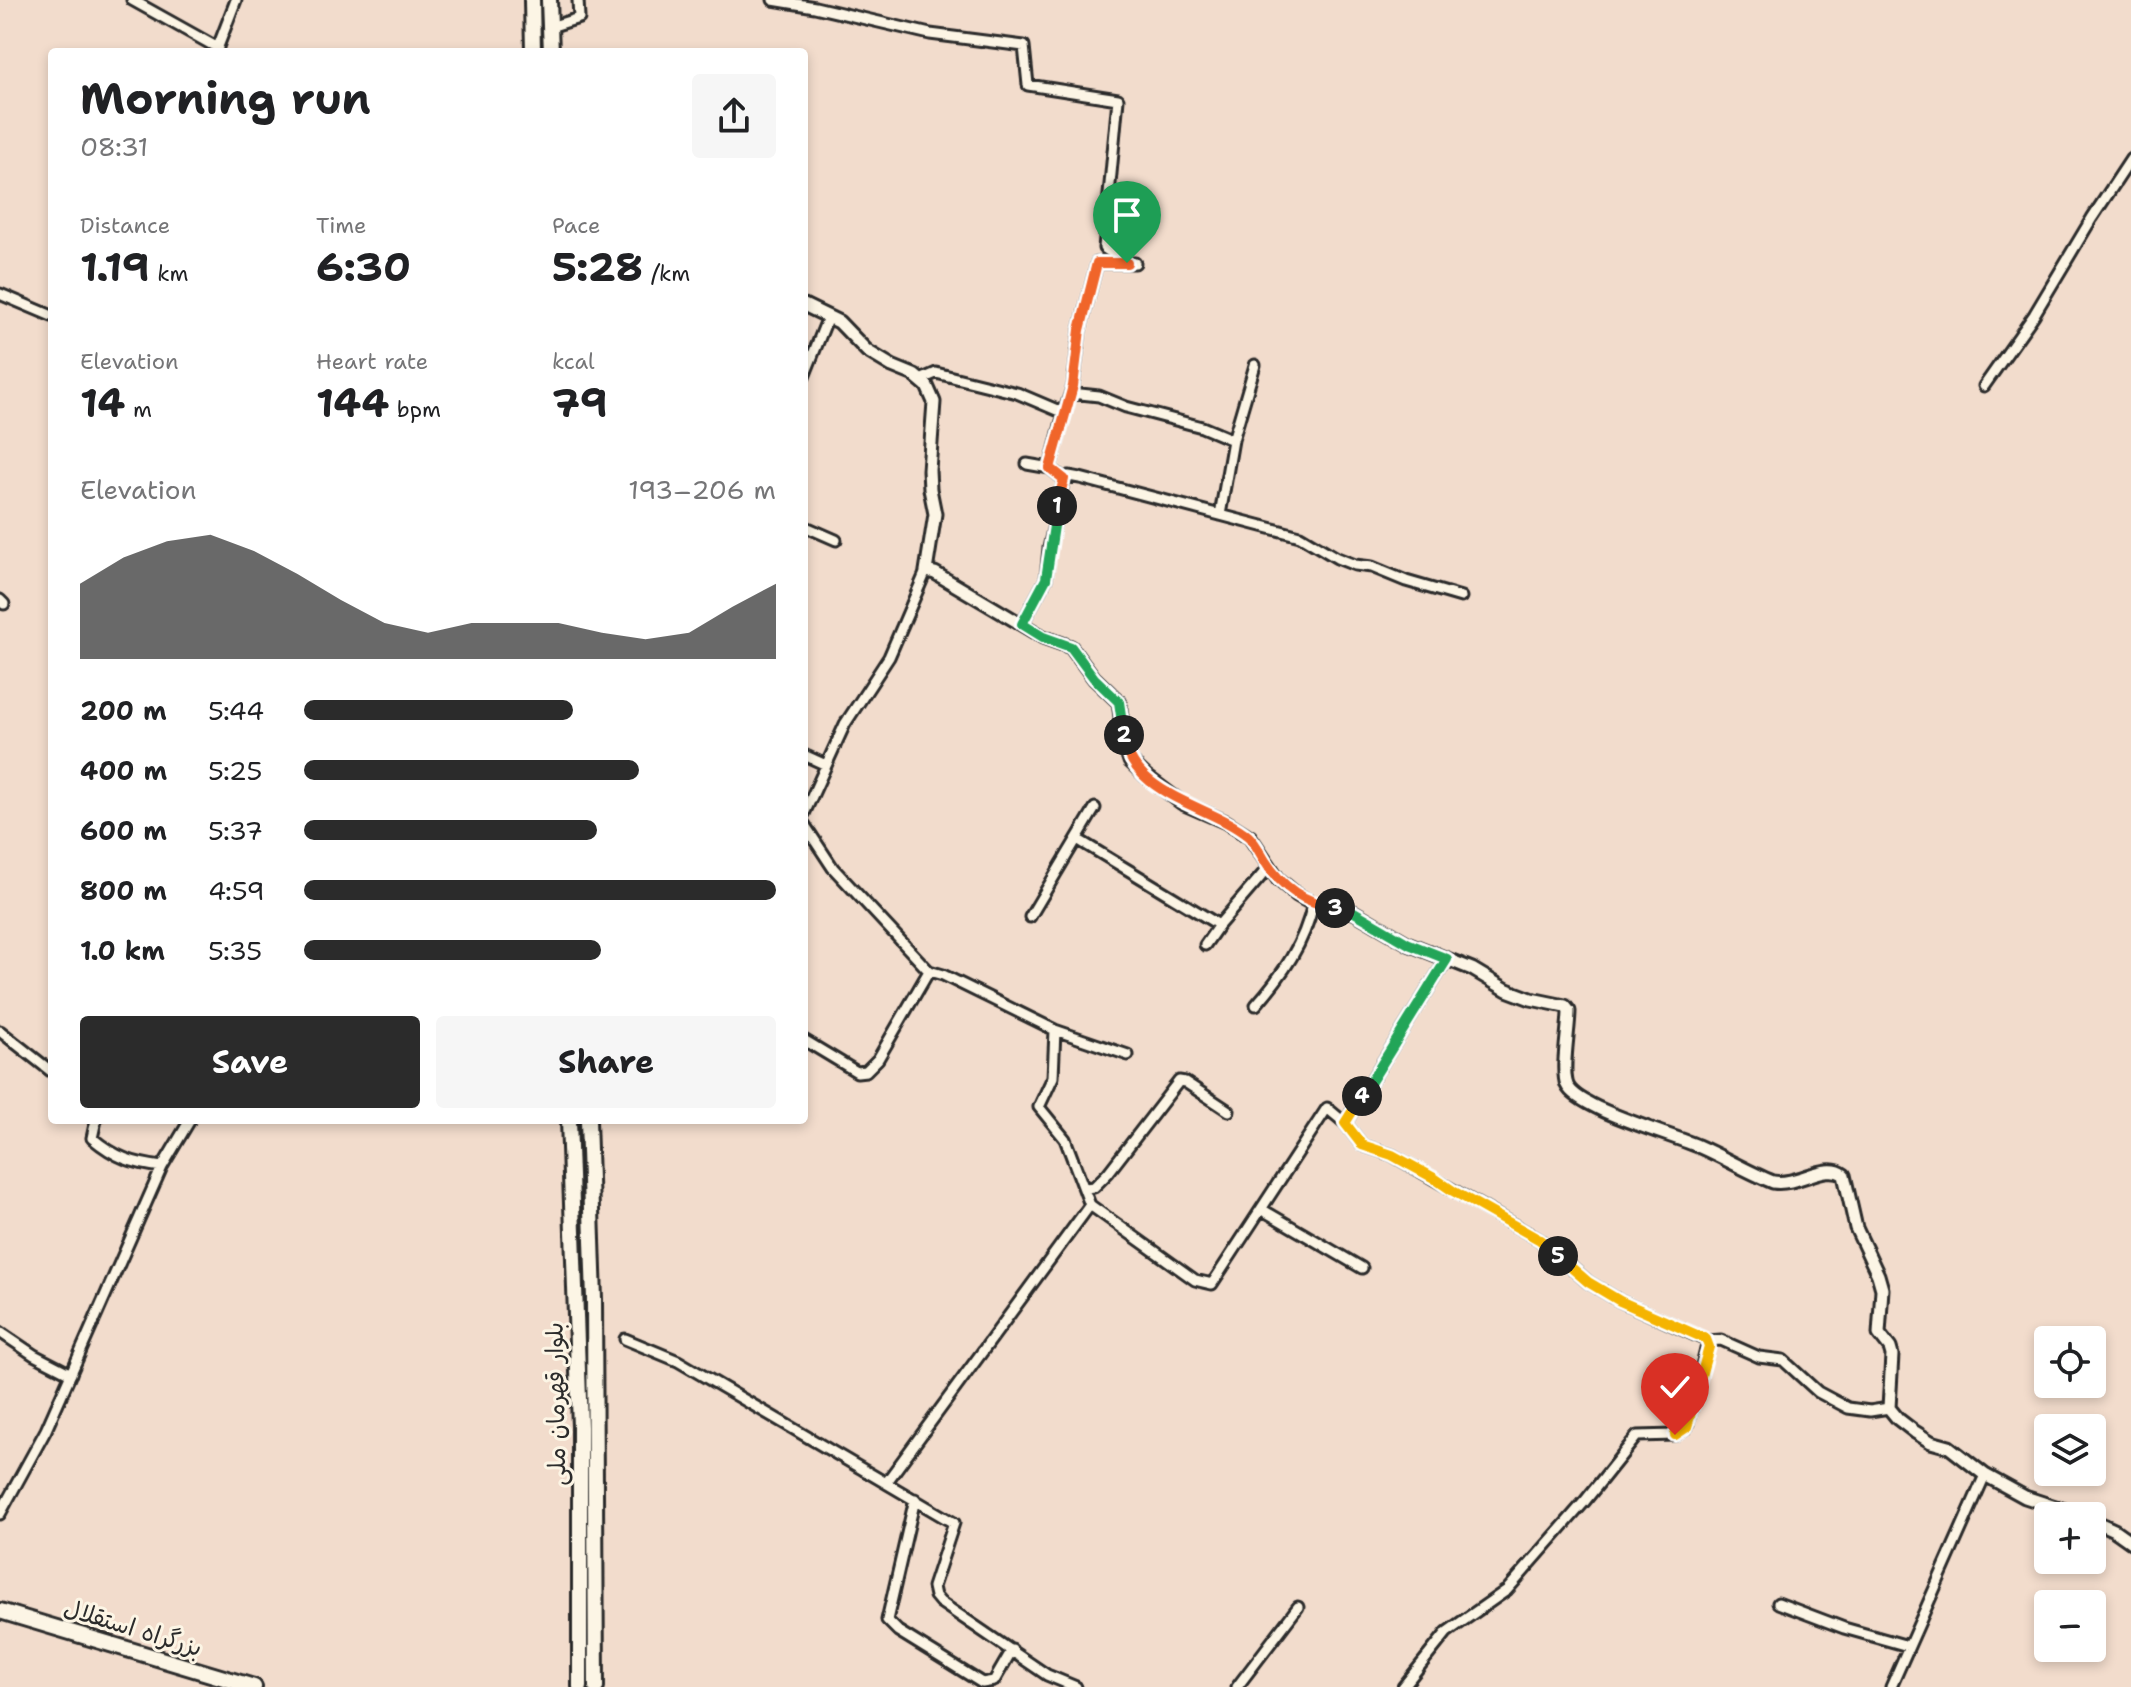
<!DOCTYPE html>
<meta charset="utf-8">
<style>
:root{--surface:#fff;--page:#f6f6f6;--text:#202124;--muted:#757577;--accent:#2b2b2b}
body{margin:0;font-family:"Shantell Sans","Playpen Sans Arabic",sans-serif;background:var(--page);color:var(--text);height:100vh;display:flex;flex-direction:column;font-size:30px;white-space:nowrap}
*{box-sizing:border-box;margin:0}
p{font-size:26px;color:var(--muted)}
.icon{flex:none;width:44px;height:44px;fill:none;stroke:currentColor;stroke-width:2;stroke-linecap:round;stroke-linejoin:round}
.map{position:relative;flex:1;overflow:hidden}
.sheet{position:absolute;left:48px;top:48px;width:760px;height:1076px;display:flex;flex-direction:column;background:var(--surface);border-radius:8px;box-shadow:0 4px 12px #0003}
.sheet>*{flex:none}
.fabs{position:absolute;left:2034px;top:1326px;display:grid;gap:16px}
.fabs a{display:grid;place-items:center;width:72px;height:72px;border-radius:8px;background:var(--surface);box-shadow:0 4px 12px #0003;font-size:40px}
.pin{position:absolute;display:grid;place-items:center;width:68px;height:68px;color:#fff;margin:-82px -34px;border-radius:50% 50% 50% 0;rotate:-45deg;box-shadow:0 0 8px #0007}
.pin .icon{rotate:45deg}
.km{position:absolute;width:40px;height:40px;margin:-20px;border-radius:50%;background:#222;color:#fff;font-size:22px;line-height:40px;text-align:center}
.round{display:grid;place-items:center;flex:none;width:84px;height:84px;border-radius:8px;background:var(--page)}
.summary{display:flex;align-items:center;justify-content:space-between;height:136px;padding:0 32px}
h1{font-size:44px;font-weight:700;line-height:60px}
.figures{display:grid;grid-template-columns:repeat(3,1fr);gap:12px;height:136px;padding:8px 32px}
.figures div{display:grid;align-content:center}
.figures b{font-size:40px;font-weight:700}
.figures small{font-size:22px;font-weight:400}
.figures p{font-size:22px}
.chart{height:224px;padding:16px 32px}
.chart p{display:flex;justify-content:space-between}
.chart svg{width:100%;height:144px;margin-top:8px;fill:var(--accent);opacity:.7}
.primary-button{display:flex;gap:16px;margin-top:auto;padding:16px 32px}
.primary-button a{flex:1;height:92px;border-radius:8px;background:var(--accent);color:#fff;font-size:32px;font-weight:700;line-height:92px;text-align:center}
.primary-button a+a{background:var(--page);color:var(--text)}
ul{padding:0 32px;list-style:none;font-size:26px}
li{display:grid;grid-template-columns:128px 96px 1fr;align-items:center;height:60px}
li i{height:20px;border-radius:10px;background:var(--accent)}
.map>svg:first-child{display:block}
.lines{fill:none;stroke-linecap:round;stroke-linejoin:round}
.minor-casing{stroke:#2b2b2b;stroke-width:15}
.tertiary-casing{stroke:#2b2b2b;stroke-width:17}
.trunk-casing{stroke:#2b2b2b;stroke-width:20}
.minor{stroke:#fcf5e5;stroke-width:9}
.tertiary{stroke:#fcf5e5;stroke-width:11}
.trunk{stroke:#fcf5e5;stroke-width:14}
.split-1-casing{stroke:#fff;stroke-width:16}
.split-2-casing{stroke:#fff;stroke-width:16}
.split-3-casing{stroke:#fff;stroke-width:16}
.split-4-casing{stroke:#fff;stroke-width:16}
.split-5-casing{stroke:#fff;stroke-width:16}
.split-6-casing{stroke:#fff;stroke-width:16}
.split-1{stroke:#f0652b;stroke-width:10}
.split-2{stroke:#22a559;stroke-width:10}
.split-3{stroke:#f0652b;stroke-width:10}
.split-4{stroke:#22a559;stroke-width:10}
.split-5{stroke:#f5b400;stroke-width:10}
.split-6{stroke:#f5b400;stroke-width:10}
.labels{text-anchor:middle;dominant-baseline:central;stroke-width:6;stroke-linejoin:round;paint-order:stroke}
.street-label{font-size:24px;fill:#2b2b2b;stroke:#fcf5e5}
</style>
<div class="map">
<svg width="2131" height="1687" viewBox="0 0 2131 1687">
<rect width="100%" height="100%" fill="#f2dccc"/>
<filter id="ink" filterUnits="userSpaceOnUse"><feTurbulence type="fractalNoise" baseFrequency=".0125" numOctaves="2"/><feDisplacementMap in="SourceGraphic" scale="16" xChannelSelector="R" yChannelSelector="G"/><feConvolveMatrix kernelMatrix="1 2 1 2 8 2 1 2 1" color-interpolation-filters="sRGB"/></filter>
<g filter="url(#ink)">
<g class="lines">
<defs>
<path id="minor" d="M132,0L218,48
M773,0L815,7L930,34L1024,46L1028,85L1118,99L1104,248L1127,263
M550,27L579,18L578,0
M216,52L236,0
M0,294L52,316
M804,377L828,317
M920,380L936,373L1017,393L1064,413L1073,386L1080,330L1097,263H1135
M1984,386L2034,315L2092,218L2131,159
M1071,393L1099,396L1126,407L1202,427L1233,440
M1027,464L1050,468
M1064,479L1069,476L1080,478L1300,536L1337,558L1355,565L1372,567L1406,581L1461,597
M1220,515L1233,440L1255,365
M804,526L836,540
M0,600L4,604
M1022,624L1046,579L1049,548L1064,479L1050,468L1064,413
M804,755L826,765
M804,814L845,724L889,657L926,571
M804,824L833,868L929,971L943,975L1055,1030L1128,1055
M1077,839L1219,925
M1030,917L1095,808
M1205,945L1219,925L1269,867
M1256,1005C1283,974 1304,944 1313,904
M1055,1030L1053,1077L1039,1107L1065,1139L1090,1205L1195,1280L1212,1284L1327,1108L1345,1123L1362,1145L1392,1155L1540,1240L1588,1282L1620,1301L1708,1341
M0,1031L52,1072
M804,1040L857,1072L866,1071L878,1059L929,971
M96,1120L92,1138C116,1158 132,1163 162,1167
M1345,1123L1447,959
M1085,1188L1094,1187L1108,1173L1179,1081L1185,1082L1229,1111
M1261,1209L1362,1268
M0,1332L34,1355L71,1374
M625,1339L678,1361L954,1523L933,1587L935,1596L940,1602L1047,1675L1076,1687
M886,1483L1090,1205
M915,1499L887,1620L898,1631L982,1683L994,1681L1012,1650
M0,1514L46,1430L162,1167L190,1120
M1778,1603L1844,1628L1908,1646
M1237,1687L1298,1607
M1403,1687L1447,1632L1507,1590L1585,1501L1637,1436L1675,1435L1687,1427L1708,1341L1721,1340L1759,1357L1783,1360L1818,1392L1848,1408L1870,1411L1889,1408
M1891,1687L1985,1475"/>
<path id="tertiary" d="M804,305L839,322L867,351L892,366L914,375L927,386L934,402L929,470L930,489L935,514L926,571L935,573L1043,637L1071,647L1094,678L1119,702L1125,746L1130,761L1146,776L1182,803L1226,822L1250,837L1278,879L1297,895L1313,904L1354,912L1409,944L1472,969L1507,990L1531,999L1565,1006L1569,1011C1569,1030 1561,1069 1567,1085C1577,1109 1674,1135 1700,1147C1725,1158 1748,1172 1773,1182C1799,1186 1826,1161 1844,1175L1856,1228L1878,1275L1882,1289L1879,1334L1890,1348L1892,1355L1889,1408L1898,1419L1915,1432L1931,1442L1949,1447L1985,1475L2025,1497L2083,1516
M2092,1520L2114,1530L2131,1542"/>
<path id="trunk" d="M532,0L533,52
M549,0L551,52
M569,1120L580,1427V1687
M588,1120L594,1299L596,1687
M0,1611L254,1687"/>
</defs>
<use href="#minor" class="minor-casing"/>
<use href="#tertiary" class="tertiary-casing"/>
<use href="#trunk" class="trunk-casing"/>
<use href="#minor" class="minor"/>
<use href="#tertiary" class="tertiary"/>
<use href="#trunk" class="trunk"/>
</g>
</g>
<g class="lines" filter="url(#ink)">
<defs>
<path id="split-1" d="M1057,506L1064,479L1050,468L1073,386L1080,330L1097,263H1127"/>
<path id="split-2" d="M1057,506L1046,579L1022,624L1043,637L1071,647L1094,678L1119,702L1124,735"/>
<path id="split-3" d="M1124,735C1130,796 1209,804 1248,836C1255,842 1260,853 1265,861C1282,888 1304,902 1335,908"/>
<path id="split-4" d="M1335,908L1354,912L1409,944L1447,959L1362,1096"/>
<path id="split-5" d="M1362,1096L1345,1123L1362,1145L1392,1155L1434,1178L1453,1191L1540,1240L1558,1256"/>
<path id="split-6" d="M1558,1256L1588,1282L1620,1301L1706,1339L1709,1347L1687,1427L1675,1435"/>
</defs>
<use href="#split-1" class="split-1-casing"/>
<use href="#split-2" class="split-2-casing"/>
<use href="#split-3" class="split-3-casing"/>
<use href="#split-4" class="split-4-casing"/>
<use href="#split-5" class="split-5-casing"/>
<use href="#split-6" class="split-6-casing"/>
<use href="#split-1" class="split-1"/>
<use href="#split-2" class="split-2"/>
<use href="#split-3" class="split-3"/>
<use href="#split-4" class="split-4"/>
<use href="#split-5" class="split-5"/>
<use href="#split-6" class="split-6"/>
</g>
<g class="labels">
<g class="street-label">
<text transform="translate(556 1404) rotate(-91)">بلوار قهرمان ملی</text>
<text transform="translate(133 1628) rotate(17)">بزرگراه استقلال</text>
</g>
</g>
</svg>
<div class="fabs">
<a><svg class="icon" aria-label="locate" viewBox="0 0 24 24"><circle cx="12" cy="12" r="6"/><path d="M12 2v4M12 18v4M2 12h4M18 12h4"/></svg></a>
<a><svg class="icon" aria-label="layers" viewBox="0 0 24 24"><path d="M12 4l9 5-9 5-9-5zM3 14l9 5 9-5"/></svg></a>
<a>+</a>
<a>−</a>
</div>
<div class="pin" style="left:1127px;top:263px;background:#1e9e55"><svg class="icon" aria-label="arrive" viewBox="0 0 24 24"><path d="M6 21V4h12l-3 4 3 4H6"/></svg></div>
<div class="pin" style="left:1675px;top:1435px;background:#d93025"><svg class="icon" aria-label="check" viewBox="0 0 24 24"><path d="M5 12l5 5 9-10"/></svg></div>
<b class="km" style="left:1057px;top:506px">1</b>
<b class="km" style="left:1124px;top:735px">2</b>
<b class="km" style="left:1335px;top:908px">3</b>
<b class="km" style="left:1362px;top:1096px">4</b>
<b class="km" style="left:1558px;top:1256px">5</b>
<section class="sheet">
<div class="summary"><div><h1>Morning run</h1><p>08:31</p></div><a class="round"><svg class="icon" aria-label="share" viewBox="0 0 24 24"><path d="M12 15V3M7 8l5-5 5 5M5 13v7h14v-7"/></svg></a></div>
<div class="figures">
<div><p>Distance</p><b>1.19<small> km</small></b></div>
<div><p>Time</p><b>6:30</b></div>
<div><p>Pace</p><b>5:28<small> /km</small></b></div>
</div>
<div class="figures">
<div><p>Elevation</p><b>14<small> m</small></b></div>
<div><p>Heart rate</p><b>144<small> bpm</small></b></div>
<div><p>kcal</p><b>79</b></div>
</div>
<div class="chart"><p><span>Elevation</span>193–206 m</p>
<svg viewBox="0 0 160 44" preserveAspectRatio="none"><path d="M0 44V21L10 13L20 8L30 6L40 11L50 18L60 26L70 33L80 36L90 33L100 33L110 33L120 36L130 38L140 36L150 28L160 21V44z"/></svg>
</div>
<ul>
<li><b>200 m</b>5:44<i style="width:57%"></i></li>
<li><b>400 m</b>5:25<i style="width:71%"></i></li>
<li><b>600 m</b>5:37<i style="width:62%"></i></li>
<li><b>800 m</b>4:59<i style="width:100%"></i></li>
<li><b>1.0 km</b>5:35<i style="width:63%"></i></li>
</ul>
<div class="primary-button"><a>Save</a><a>Share</a></div>
</section>
</div>
